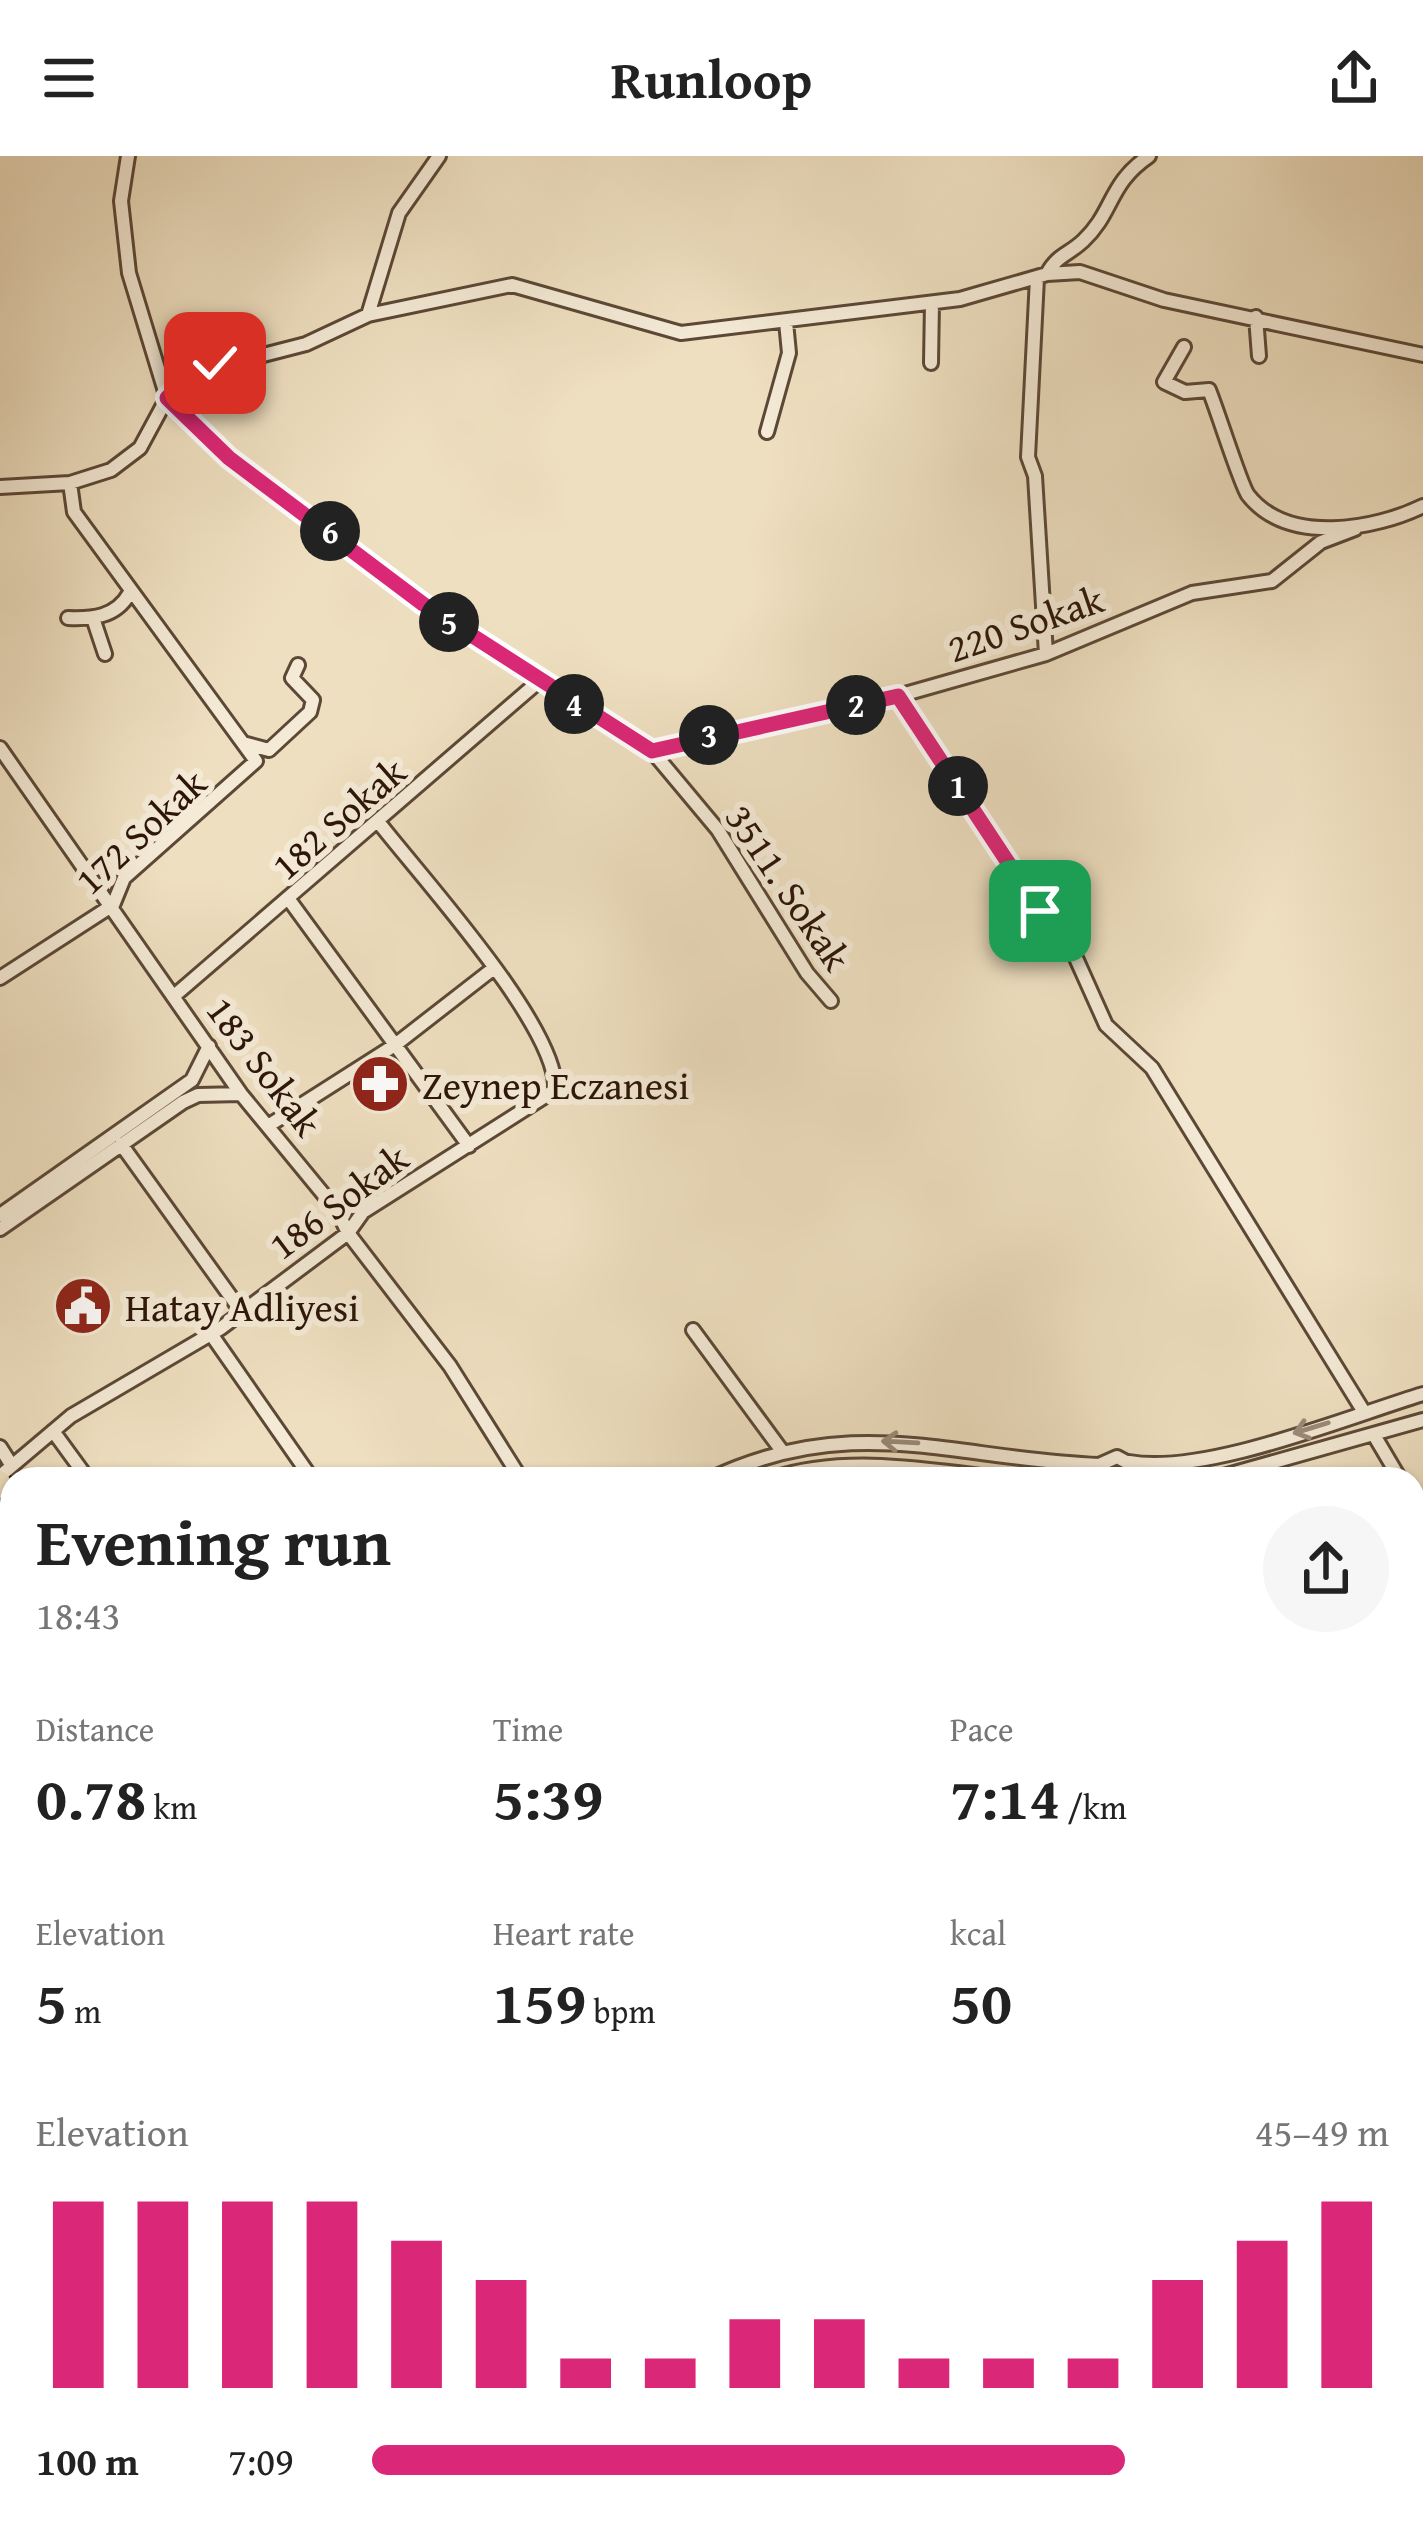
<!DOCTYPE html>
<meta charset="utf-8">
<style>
:root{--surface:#fff;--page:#f6f6f6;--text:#222;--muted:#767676;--accent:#db2777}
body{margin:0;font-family:"Gentium Book Plus",serif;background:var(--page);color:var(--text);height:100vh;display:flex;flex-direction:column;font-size:45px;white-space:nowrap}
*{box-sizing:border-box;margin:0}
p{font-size:39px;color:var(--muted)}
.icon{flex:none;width:66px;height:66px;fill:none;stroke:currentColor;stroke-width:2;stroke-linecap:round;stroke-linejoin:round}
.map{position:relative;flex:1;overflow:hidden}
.panel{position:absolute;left:0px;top:1311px;width:1425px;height:1062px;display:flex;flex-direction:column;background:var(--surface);border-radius:36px 36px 0 0;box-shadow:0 3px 9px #0004}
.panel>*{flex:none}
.pin{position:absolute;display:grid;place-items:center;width:102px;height:102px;color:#fff;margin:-51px;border-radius:24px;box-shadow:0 6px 18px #0006}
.km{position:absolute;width:60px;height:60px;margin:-30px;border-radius:50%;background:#222;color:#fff;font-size:33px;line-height:60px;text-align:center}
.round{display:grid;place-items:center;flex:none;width:126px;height:126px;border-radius:63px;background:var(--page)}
.summary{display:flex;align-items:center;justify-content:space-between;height:204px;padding:0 36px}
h1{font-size:66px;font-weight:600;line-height:90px}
.metrics{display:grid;grid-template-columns:repeat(3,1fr);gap:18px;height:204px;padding:12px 36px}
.metrics div{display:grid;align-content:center}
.metrics b{font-size:60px;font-weight:600}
.metrics small{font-size:33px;font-weight:400}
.metrics p{font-size:33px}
.chart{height:336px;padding:24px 36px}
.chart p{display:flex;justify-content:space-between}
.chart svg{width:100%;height:216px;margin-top:12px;stroke:var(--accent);stroke-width:6}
ul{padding:0 36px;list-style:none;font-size:39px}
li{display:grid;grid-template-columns:192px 144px 1fr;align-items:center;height:90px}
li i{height:30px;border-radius:15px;background:var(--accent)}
header{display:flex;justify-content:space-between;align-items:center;height:156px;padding:0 36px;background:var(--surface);font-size:54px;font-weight:600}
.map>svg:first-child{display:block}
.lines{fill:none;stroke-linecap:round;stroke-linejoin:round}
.stream{stroke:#6f7972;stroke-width:3}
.minor-casing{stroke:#5c4836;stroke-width:18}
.highway-casing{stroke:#2c1508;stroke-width:24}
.minor{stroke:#f4ead6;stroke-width:12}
.highway{stroke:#eedfc0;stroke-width:18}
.oneway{stroke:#9a8a79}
.route-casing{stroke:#fff;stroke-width:24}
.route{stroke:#db2777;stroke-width:15}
.labels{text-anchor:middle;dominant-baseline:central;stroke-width:12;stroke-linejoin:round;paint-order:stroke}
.street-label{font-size:39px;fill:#2c1508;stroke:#f4ead6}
.poi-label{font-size:39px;fill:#2c1508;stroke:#f4ead6;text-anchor:start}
</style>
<header><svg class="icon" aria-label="menu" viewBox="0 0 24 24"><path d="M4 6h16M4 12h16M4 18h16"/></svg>Runloop<svg class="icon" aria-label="share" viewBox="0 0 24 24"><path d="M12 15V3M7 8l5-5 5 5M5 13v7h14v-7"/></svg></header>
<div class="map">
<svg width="1423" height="2373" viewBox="0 0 1423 2373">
<rect width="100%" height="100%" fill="#eedfc0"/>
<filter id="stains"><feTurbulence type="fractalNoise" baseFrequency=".00167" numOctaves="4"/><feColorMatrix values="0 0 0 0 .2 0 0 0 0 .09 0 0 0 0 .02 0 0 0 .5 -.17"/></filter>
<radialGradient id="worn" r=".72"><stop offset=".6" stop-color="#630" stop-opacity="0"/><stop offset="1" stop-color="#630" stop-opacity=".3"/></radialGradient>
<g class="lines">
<path class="stream" d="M1413,2156L1423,2157
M0,2201L12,2209"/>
<defs>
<path id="minor" d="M128,0L121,45L129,117L167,242L229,302L423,448L652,595L718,674L807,817L831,845
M1047,118C1057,99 1068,99 1083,85C1114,56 1108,28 1149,0
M1037,122L1028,301L1035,320L1046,498
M368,159L512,129L681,177L960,143L1047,118L1080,116L1164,144L1423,199
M1256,161L1259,200
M1184,191L1164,226L1185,236L1209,234C1217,253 1241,330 1248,339C1288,390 1376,373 1423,350
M931,207L932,147
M767,276L789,197L786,166
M0,331L70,327L111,314L140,292L167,242L193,217L306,188L368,159L399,57L439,0
M68,462C92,463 116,461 129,438
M93,462L105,498
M898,540L1040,755L1071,791L1106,869L1152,912L1364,1256
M243,587L269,594L310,556L313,544L292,522L298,509
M0,592L241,938L338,1056L348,1077L450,1210L521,1323
M652,595L898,540L1046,498L1192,437L1272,425L1321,386L1355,373
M290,745L469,990
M0,822L113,749L124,722L256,605L74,356L70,327
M174,840L538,526
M271,968L395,889L494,812
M121,988L241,1155
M0,1059L192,924L209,890
M0,1073L183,946L198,939L241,938
M693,1174L782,1295
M211,1178L312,1323
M53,1275L88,1323
M1374,1279L1400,1323
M0,1291L12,1310
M1129,1306C1204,1320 1347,1261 1423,1238
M0,1320L71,1260L221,1172L348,1077L363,1056L555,934C559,872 422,722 380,668
M710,1323C854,1255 952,1303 1099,1309
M771,1323C845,1298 930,1314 1005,1323
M1094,1323L1099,1309L1117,1301L1134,1310L1138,1323
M1213,1323L1423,1264
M1413,1344L1423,1360
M1413,1496L1423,1491
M1413,1518L1423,1526
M1413,1703L1423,1702
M1413,1757L1423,1754
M0,1766L12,1758
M0,1784L12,1777
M1413,1865L1423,1856
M0,1961L12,1968
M1413,1993L1423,2010
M0,1994L12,1976
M0,2254L12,2276
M1413,2277H1423
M55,2361L61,2373
M159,2361L164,2373
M884,2361L892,2373
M1010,2361L1015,2373
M1120,2361L1125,2373
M1226,2361L1231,2373
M1342,2361L1344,2373
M237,2373L264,2368
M734,2373L789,2361"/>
<path id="highway" d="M0,1324L12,1343
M0,1375L12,1413
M600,2361L607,2373
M621,2361L628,2373
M646,2361L653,2373
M669,2361L677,2373"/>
</defs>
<use href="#minor" class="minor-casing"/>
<use href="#highway" class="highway-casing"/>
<use href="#minor" class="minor"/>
<use href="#highway" class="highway"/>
</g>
<defs><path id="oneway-shaft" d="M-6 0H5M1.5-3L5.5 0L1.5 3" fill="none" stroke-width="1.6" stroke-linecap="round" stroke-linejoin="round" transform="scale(3)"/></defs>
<g class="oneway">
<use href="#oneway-shaft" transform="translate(1311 1272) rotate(163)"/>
<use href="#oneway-shaft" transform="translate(900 1286) rotate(-177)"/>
</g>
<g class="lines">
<defs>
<path id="route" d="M215,207L193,217L167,242L229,302L423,448L652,595L898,540L1040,755"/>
</defs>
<use href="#route" class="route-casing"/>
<use href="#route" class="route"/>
</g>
<defs>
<symbol id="pharmacy-disc" viewBox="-11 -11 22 22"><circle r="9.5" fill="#8f2418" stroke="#f4ead6"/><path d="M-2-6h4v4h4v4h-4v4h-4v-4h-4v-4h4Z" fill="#fff"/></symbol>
<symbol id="civic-disc" viewBox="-11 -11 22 22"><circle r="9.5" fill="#8f2418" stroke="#f4ead6"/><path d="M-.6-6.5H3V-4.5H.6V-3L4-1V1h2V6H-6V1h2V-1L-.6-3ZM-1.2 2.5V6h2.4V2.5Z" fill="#fff"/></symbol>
</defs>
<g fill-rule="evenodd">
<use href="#pharmacy-disc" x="347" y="895" width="66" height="66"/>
<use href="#civic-disc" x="50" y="1117" width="66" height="66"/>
</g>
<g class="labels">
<g class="street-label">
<text transform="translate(1025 467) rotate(-19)">220 Sokak</text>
<text transform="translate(338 662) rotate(-41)">182 Sokak</text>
<text transform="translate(140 675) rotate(-43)">172 Sokak</text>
<text transform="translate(789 731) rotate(56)">3511. Sokak</text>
<text transform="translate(265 910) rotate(53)">183 Sokak</text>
<text transform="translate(338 1045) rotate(-37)">186 Sokak</text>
</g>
<g class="poi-label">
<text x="422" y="928">Zeynep Eczanesi</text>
<text x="125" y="1150">Hatay Adliyesi</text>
</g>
</g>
<rect width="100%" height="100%" filter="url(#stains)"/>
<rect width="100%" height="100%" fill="url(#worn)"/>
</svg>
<div class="pin" style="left:1040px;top:755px;background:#1e9e55"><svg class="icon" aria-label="arrive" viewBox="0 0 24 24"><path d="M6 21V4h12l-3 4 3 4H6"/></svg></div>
<div class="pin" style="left:215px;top:207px;background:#d93025"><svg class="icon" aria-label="check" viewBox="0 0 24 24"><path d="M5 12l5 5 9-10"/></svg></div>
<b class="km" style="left:958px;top:630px">1</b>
<b class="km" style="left:856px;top:549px">2</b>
<b class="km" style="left:709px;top:579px">3</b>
<b class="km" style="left:574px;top:548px">4</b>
<b class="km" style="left:449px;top:466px">5</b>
<b class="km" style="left:330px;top:375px">6</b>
<section class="panel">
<div class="summary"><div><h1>Evening run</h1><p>18:43</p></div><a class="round"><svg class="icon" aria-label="share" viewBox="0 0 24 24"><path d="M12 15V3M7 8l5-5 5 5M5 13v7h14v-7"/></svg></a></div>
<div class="metrics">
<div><p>Distance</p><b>0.78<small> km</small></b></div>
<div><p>Time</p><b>5:39</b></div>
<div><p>Pace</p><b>7:14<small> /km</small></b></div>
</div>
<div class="metrics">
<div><p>Elevation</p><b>5<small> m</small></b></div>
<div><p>Heart rate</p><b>159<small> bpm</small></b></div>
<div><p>kcal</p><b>50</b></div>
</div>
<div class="chart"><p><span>Elevation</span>45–49 m</p>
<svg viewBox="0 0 160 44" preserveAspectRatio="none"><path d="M5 44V6M15 44V6M25 44V6M35 44V6M45 44V14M55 44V22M65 44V38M75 44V38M85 44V30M95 44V30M105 44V38M115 44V38M125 44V38M135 44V22M145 44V14M155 44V6"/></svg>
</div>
<ul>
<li><b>100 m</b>7:09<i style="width:74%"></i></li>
</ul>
</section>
</div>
